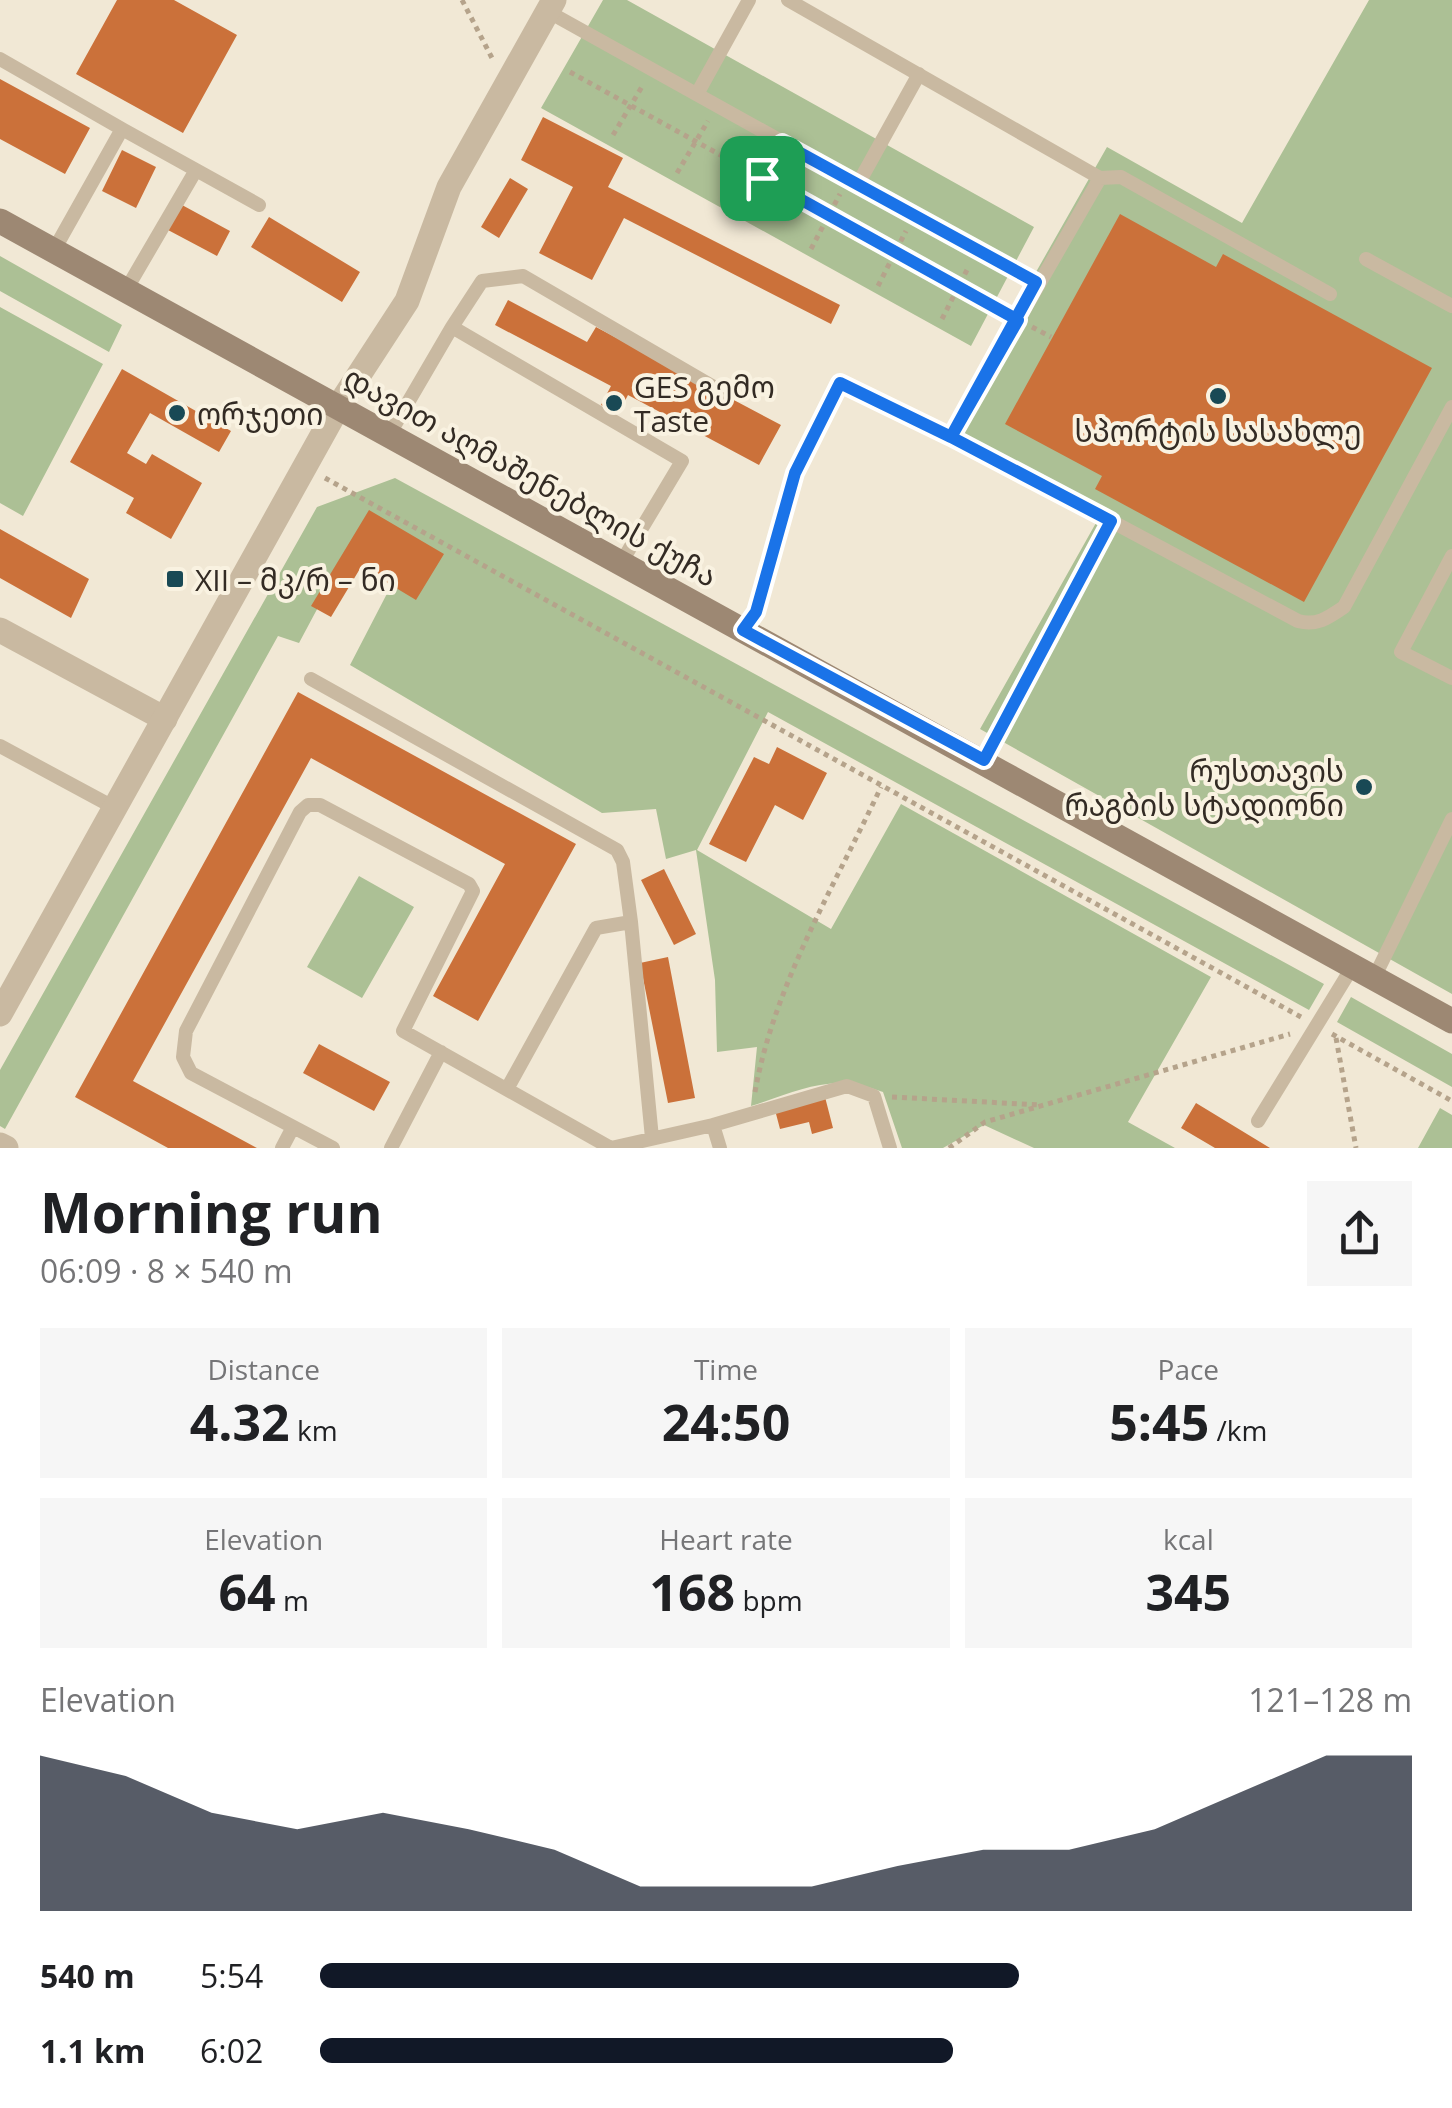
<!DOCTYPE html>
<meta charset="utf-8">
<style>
:root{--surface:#fff;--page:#f6f6f6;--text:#202124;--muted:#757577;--accent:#111827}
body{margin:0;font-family:"Open Sans","Noto Sans Georgian",sans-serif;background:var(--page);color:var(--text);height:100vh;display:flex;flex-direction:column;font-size:38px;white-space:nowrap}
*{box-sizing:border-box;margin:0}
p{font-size:32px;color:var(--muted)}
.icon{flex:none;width:55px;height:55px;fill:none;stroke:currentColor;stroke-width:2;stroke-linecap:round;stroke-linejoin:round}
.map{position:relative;height:1148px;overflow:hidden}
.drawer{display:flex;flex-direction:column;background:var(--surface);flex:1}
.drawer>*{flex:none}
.pin{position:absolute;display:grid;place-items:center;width:85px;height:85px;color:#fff;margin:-42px;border-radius:20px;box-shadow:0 5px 15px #0006}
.round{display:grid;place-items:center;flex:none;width:105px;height:105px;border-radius:0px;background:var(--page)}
.overview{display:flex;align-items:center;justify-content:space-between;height:170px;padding:0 40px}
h1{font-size:55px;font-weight:700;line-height:75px}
.figures{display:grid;grid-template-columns:repeat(3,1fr);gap:15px;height:170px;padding:10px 40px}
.figures div{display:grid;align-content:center;border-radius:0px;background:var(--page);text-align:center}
.figures b{font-size:50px;font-weight:700}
.figures small{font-size:28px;font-weight:400}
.figures p{font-size:28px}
.chart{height:280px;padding:20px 40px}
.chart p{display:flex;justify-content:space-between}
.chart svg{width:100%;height:180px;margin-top:10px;fill:var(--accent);opacity:.7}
ul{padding:0 40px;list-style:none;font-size:32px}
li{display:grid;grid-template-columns:160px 120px 1fr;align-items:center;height:75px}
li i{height:25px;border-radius:12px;background:var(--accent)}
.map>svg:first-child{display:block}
.green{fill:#acc095}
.building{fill:#cb713a}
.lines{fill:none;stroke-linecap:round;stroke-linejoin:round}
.path{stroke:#b5a38b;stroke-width:5;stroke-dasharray:5 5;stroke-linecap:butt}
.service{stroke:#c9b9a1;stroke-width:14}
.minor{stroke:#c9b9a1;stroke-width:25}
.tertiary{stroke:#c9b9a1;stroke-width:25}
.secondary{stroke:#9d8873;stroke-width:25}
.route-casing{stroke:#fff;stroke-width:20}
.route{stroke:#1a73e8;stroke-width:12}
.poi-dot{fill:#194955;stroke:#f9f2e1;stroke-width:4}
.labels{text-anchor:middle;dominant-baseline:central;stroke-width:8;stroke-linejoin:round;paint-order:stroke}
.poi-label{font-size:30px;fill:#332b24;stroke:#f9f2e1;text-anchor:start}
.street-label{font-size:30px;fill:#332b24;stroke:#f9f2e1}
</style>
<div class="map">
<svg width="1452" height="1148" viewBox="0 0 1452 1148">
<rect width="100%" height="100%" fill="#f1e8d5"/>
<path class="green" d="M603,0H627L1034,227L971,346L541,108Z
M1369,0H1452V994L980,729L1101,514L948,427L1107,147L1242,223Z
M0,256L122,325L109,352L0,291Z
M0,307L103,364L23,516L0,503Z
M395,478L1324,984L1309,1010L768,712L697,850L831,929L901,804L1211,977L1128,1122L1175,1148H1034L984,1125L943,1148H902L883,1092C830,1072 802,1090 751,1106L757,1047L717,1052L715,980L696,850L666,859L656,809L602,813L350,665L393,582L346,555L299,643L278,636L5,1129L0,1126V1070L317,507Z
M359,876L414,907L362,998L307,967Z
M1351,997L1452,1054V1087L1337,1022Z
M1440,1108L1452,1115V1148H1418Z"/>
<path class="building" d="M117,0H174L237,35L183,133L76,74Z
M0,79L90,128L65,174L0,139Z
M543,117L623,158L608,187L840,305L831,324L624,218L592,280L539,253L573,187L521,160Z
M122,150L156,167L136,208L102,191Z
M510,178L528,189L499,238L481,227Z
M182,205L230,231L217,256L168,230Z
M1120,214L1216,267L1223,254L1432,368L1304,602L1095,489L1102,476L1005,424Z
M269,217L360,272L342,302L251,247Z
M508,300L587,342L596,327L781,425L759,465L628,395L618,414L601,405L611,386L495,325Z
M122,369L231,431L219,452L150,413L127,453L146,464L152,454L202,483L171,539L126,513L134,498L70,462Z
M369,510L444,554L416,600L361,567L331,617L311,606Z
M0,529L89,579L71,618L0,578Z
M298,692L576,844L478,1021L433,996L505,864L311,758L133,1081L257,1148H168L75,1097Z
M777,747L827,773L803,820L775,805L746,862L709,844L754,757L769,764Z
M664,869L696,934L674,945L641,880Z
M668,957L695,1098L668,1103L640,963Z
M319,1044L390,1082L374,1111L303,1073Z
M825,1097L833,1128L812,1134L809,1122L780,1129L775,1110Z
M1196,1103L1270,1148H1215L1181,1128Z"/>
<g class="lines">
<path class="path" d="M462,0L492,58
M570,72L1005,312
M613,135L643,85
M677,173L708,121
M746,210L773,159
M811,249L840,194
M878,286L906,231
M942,319L969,266
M1032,327L1051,337
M325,478L1301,1017
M1332,1034L1452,1101
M1336,1038L1356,1148
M755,1092C774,985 835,885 881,787
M892,1097L1041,1105
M949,1148L985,1122L1290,1034"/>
<path class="service" d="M788,0L1100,178
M547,11L1036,283
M0,59L122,129L54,250
M697,94L749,0
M122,129L259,205
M858,184L919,74
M1366,259L1452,306
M126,290L196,170
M452,327L482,281L523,276L724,393
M389,435L452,327L682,461L621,563
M1111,521L1298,621C1317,626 1328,618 1344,607L1452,407
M1452,556L1401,652L1452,678
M743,630L756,612L795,473L839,383L951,437
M311,679L617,850L623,862L631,922L652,1138
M0,746L115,808
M983,760L1111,521L951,437L1100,178L1121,177L1330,294
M1374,978L1452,819
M507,1089L596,928L631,922
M1258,1121L1353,966
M713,1125L720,1148
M282,1148L293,1127
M333,1148L191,1073L183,1057L186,1031L300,812L308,805H320L469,884L473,891L403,1031L611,1148L713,1125L847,1086L874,1096L890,1148
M391,1148L441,1052"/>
<path class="minor" d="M338,407L407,301L449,187L554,0
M0,630L165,719
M0,1145L6,1148"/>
<path class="tertiary" d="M0,1014L338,407"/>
<path class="secondary" d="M0,221L1452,1021"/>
</g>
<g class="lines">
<defs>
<path id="route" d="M762,178L1018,320L951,437L840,383L795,473L756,612L743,630L984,760L1111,521L951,437L1036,282L782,143L762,178"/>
</defs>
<use href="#route" class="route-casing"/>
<use href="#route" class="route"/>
</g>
<g class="poi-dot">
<circle cx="1218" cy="396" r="10"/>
<circle cx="614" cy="403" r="10"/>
<circle cx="177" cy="413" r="10"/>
<rect x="165" y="569" width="20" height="20" rx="5"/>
<circle cx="1364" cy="787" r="10"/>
</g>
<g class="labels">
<g class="poi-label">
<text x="634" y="386">GES გემო<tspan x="634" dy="34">Taste</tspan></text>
<text x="197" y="413">ორჯეთი</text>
<text x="1218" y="430" text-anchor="middle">სპორტის სასახლე</text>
<text x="195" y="579">XII – მკ/რ – ნი</text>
<text x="1344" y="770" text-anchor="end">რუსთავის<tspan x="1344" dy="34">რაგბის სტადიონი</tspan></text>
</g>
<g class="street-label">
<text transform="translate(531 476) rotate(29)">დავით აღმაშენებლის ქუჩა</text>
</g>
</g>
</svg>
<div class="pin" style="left:762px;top:178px;background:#1e9e55"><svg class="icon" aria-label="arrive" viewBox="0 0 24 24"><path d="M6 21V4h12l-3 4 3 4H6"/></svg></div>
</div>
<section class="drawer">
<div class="overview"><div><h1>Morning run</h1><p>06:09 · 8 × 540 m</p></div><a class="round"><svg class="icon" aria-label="share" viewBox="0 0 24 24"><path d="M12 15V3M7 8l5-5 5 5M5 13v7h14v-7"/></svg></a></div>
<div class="figures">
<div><p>Distance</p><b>4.32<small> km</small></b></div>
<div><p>Time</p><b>24:50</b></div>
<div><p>Pace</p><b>5:45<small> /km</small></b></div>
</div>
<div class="figures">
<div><p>Elevation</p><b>64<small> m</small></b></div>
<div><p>Heart rate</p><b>168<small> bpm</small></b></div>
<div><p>kcal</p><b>345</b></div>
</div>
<div class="chart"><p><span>Elevation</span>121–128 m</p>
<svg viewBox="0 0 160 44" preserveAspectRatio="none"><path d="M0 44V6L10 11L20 20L30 24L40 20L50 24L60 29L70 38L80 38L90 38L100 33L110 29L120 29L130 24L140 15L150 6L160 6V44z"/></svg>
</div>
<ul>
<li><b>540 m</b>5:54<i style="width:64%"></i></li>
<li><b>1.1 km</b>6:02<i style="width:58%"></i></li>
</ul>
</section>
